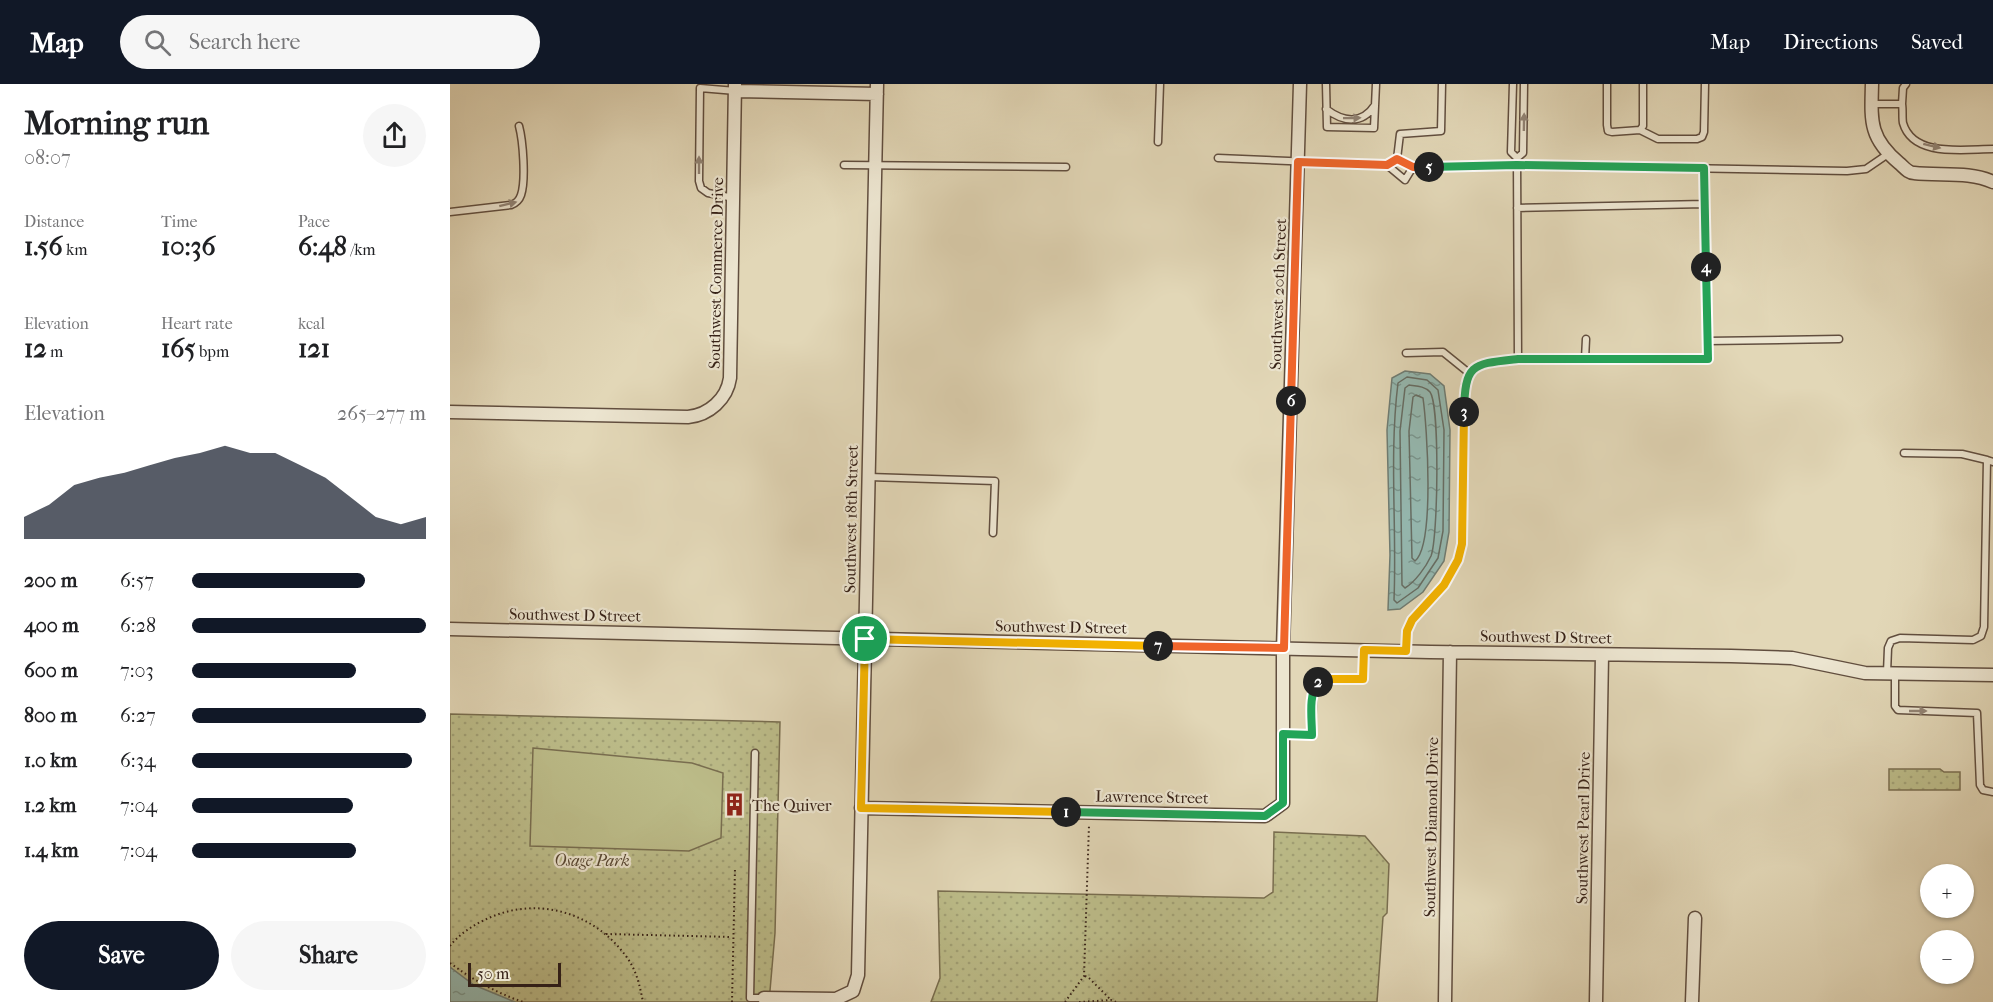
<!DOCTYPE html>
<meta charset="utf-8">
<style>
:root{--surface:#fff;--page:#f6f6f6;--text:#202124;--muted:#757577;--accent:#111827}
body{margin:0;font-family:"IM FELL French Canon",serif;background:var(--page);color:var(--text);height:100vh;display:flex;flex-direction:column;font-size:22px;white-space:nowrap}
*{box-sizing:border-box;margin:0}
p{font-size:20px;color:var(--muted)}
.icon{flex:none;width:33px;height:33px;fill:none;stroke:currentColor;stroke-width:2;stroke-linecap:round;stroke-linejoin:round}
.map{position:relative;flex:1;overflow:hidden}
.drawer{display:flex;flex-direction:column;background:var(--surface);width:450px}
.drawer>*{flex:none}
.fabs{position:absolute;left:1470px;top:780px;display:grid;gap:12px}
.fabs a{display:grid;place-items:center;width:54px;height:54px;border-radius:50%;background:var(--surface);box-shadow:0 2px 4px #0004;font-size:30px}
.scale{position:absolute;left:18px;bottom:15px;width:93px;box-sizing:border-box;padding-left:6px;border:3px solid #362117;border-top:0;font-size:16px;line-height:21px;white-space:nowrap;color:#362117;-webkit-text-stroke:4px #ece5d0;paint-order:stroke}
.pin{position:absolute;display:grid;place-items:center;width:51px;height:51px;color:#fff;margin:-26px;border:3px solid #fff;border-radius:50%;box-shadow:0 2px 6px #0007}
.km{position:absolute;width:30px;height:30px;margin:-15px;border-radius:50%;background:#222;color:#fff;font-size:16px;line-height:30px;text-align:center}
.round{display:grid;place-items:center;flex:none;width:63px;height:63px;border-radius:32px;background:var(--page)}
.headline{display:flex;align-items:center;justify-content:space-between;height:102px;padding:0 24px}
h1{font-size:33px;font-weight:700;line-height:45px}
.stats{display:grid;grid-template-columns:repeat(3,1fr);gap:9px;height:102px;padding:6px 24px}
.stats div{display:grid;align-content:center}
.stats b{font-size:26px;font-weight:700}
.stats small{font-size:16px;font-weight:400}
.stats p{font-size:16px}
.chart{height:168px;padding:12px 24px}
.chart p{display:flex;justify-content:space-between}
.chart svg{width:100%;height:108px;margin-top:6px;fill:var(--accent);opacity:.7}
.cta{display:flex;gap:12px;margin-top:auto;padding:12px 24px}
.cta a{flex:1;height:69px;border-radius:36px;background:var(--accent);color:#fff;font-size:24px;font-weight:700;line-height:69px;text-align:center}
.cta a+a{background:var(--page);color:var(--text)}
ul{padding:0 24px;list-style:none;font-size:20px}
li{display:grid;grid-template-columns:96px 72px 1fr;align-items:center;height:45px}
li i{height:15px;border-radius:8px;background:var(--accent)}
header{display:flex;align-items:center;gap:36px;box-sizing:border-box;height:84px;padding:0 30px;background:var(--accent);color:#fff}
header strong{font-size:28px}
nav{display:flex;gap:33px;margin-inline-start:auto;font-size:21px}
.search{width:420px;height:54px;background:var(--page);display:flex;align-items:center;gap:15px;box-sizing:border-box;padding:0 21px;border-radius:33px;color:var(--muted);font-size:22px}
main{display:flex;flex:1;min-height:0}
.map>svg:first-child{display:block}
.park{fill:url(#park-dots);stroke:#796e50;stroke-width:1.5}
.pitch{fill:#bcbc89;stroke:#796e50;stroke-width:1.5}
.water{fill:url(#water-ripples);stroke:#6f7c73;stroke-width:1.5}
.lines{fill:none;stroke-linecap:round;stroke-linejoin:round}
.shore{stroke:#666d64;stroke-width:1.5}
.service-casing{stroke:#614e3f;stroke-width:9}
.minor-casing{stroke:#614e3f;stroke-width:15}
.path{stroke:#362117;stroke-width:2;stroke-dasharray:1.5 3;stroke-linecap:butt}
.service{stroke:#ece5d0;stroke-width:6}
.minor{stroke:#ece5d0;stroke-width:12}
.oneway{fill:#918374}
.split-1-casing{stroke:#fff;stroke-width:12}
.split-2-casing{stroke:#fff;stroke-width:12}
.split-3-casing{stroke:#fff;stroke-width:12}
.split-4-casing{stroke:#fff;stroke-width:12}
.split-5-casing{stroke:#fff;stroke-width:12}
.split-6-casing{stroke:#fff;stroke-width:12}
.split-7-casing{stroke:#fff;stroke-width:12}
.split-8-casing{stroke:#fff;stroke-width:12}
.split-1{stroke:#f5b400;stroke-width:8}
.split-2{stroke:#22a559;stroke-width:8}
.split-3{stroke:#f5b400;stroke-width:8}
.split-4{stroke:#22a559;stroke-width:8}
.split-5{stroke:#22a559;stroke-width:8}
.split-6{stroke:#f0652b;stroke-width:8}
.split-7{stroke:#f0652b;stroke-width:8}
.split-8{stroke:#f5b400;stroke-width:8}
.labels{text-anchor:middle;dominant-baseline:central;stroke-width:4.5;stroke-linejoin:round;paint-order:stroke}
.street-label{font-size:16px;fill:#362117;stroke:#ece5d0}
.poi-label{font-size:16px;fill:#362117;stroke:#ece5d0;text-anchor:start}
.park-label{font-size:16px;font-style:italic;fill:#584834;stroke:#ece5d0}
</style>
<header>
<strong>Map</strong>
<div class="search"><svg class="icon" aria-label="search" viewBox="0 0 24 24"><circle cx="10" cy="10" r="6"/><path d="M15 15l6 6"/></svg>Search here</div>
<nav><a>Map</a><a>Directions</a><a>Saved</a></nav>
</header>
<main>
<section class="drawer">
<div class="headline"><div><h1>Morning run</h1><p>08:07</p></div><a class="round"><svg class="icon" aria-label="share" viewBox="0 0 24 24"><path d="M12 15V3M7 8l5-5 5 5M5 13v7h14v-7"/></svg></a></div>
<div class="stats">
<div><p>Distance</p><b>1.56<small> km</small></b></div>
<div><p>Time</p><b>10:36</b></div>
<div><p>Pace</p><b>6:48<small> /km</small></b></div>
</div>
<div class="stats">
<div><p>Elevation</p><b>12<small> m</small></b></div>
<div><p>Heart rate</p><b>165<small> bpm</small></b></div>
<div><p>kcal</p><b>121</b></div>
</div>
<div class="chart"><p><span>Elevation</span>265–277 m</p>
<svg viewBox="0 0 160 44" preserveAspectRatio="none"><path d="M0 44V35L10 30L20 22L30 19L40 17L50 14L60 11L70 9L80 6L90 9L100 9L110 14L120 19L130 27L140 35L150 38L160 35V44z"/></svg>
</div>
<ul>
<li><b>200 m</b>6:57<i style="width:74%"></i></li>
<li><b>400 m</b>6:28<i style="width:100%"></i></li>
<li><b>600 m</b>7:03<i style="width:70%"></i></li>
<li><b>800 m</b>6:27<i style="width:100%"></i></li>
<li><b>1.0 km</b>6:34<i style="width:94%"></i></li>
<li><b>1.2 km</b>7:04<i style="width:69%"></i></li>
<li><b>1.4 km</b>7:04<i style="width:70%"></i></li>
</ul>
<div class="cta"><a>Save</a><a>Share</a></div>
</section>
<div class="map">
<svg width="1543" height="918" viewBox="0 0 1543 918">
<defs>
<pattern id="park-dots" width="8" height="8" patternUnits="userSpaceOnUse" patternTransform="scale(1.5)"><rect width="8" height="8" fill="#bcbc89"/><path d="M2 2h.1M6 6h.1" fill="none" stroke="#a2a176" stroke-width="1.8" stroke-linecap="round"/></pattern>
<pattern id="water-ripples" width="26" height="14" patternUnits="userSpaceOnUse" patternTransform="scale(1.5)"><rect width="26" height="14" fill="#95b9b1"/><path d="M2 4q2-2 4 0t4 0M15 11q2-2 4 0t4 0" fill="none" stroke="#7a968f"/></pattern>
</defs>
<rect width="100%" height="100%" fill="#e2d7b7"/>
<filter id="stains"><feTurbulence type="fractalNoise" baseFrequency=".00333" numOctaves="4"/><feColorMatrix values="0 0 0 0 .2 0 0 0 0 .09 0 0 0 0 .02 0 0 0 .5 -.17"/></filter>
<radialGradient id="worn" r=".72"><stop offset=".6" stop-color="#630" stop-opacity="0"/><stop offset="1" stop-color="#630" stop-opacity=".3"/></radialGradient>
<path class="park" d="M0,630L330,638L325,849L319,918H0Z
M1439,685H1490L1494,688H1510V706H1439Z
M824,748L915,752L939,780L937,829L933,833L927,918H481L490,894L488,807L814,814L823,808Z"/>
<path class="pitch" d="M83,664L242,679L273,689L271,754L239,767L80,762Z"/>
<path class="water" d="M955,287L980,290L994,302L1000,346L999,448L994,477L973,508L950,525L938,526L940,471L937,346L942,294Z
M0,883L24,901L65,918H0Z"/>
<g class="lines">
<path class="shore" d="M957,293L977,296L988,306L994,346L993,447L988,474L968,504L947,519L944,516C947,444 939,371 948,299Z
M959,301C966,302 975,302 980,308C990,322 988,455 981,472C976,483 965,498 955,504L952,501L950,347L955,304Z
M966,311L973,314C977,342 985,461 965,477L962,474L959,347L963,313Z"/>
<defs>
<path id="service" d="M876,0L877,43L924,44L926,0
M1063,0L1061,68L1067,74
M1157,0V41L1158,47L1162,48L1190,46L1193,42V0
M1421,20H1452L1453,4L1456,0
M1452,20C1453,26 1452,34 1453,39C1463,74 1515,65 1543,65
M876,25C893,38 912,41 925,21
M1190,46L1208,55H1247L1252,53L1254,48L1255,0
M708,58L710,0
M768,74L937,81L947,75L963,83L1067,81L1397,87L1416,85L1438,70
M1067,74L1073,69L1074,0
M947,75L950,50L991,47L992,0
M394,81L616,83
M937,81L955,96L963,83
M284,114L258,109L251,104L249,97L250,4L286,7
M1067,124L1255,120
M0,128L61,121C66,119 69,117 71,111C76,96 73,57 69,42
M1257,257L1389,255
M956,269L993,268L1019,289
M1068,275H1258L1254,84
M1135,275L1136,255
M1454,369L1512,370L1537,376
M419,393L545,397L543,449
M956,567L957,547L962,536L994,501L1008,476L1012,460L1015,301C1025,275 1044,278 1068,275L1067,74
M1437,589L1438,564L1441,557L1450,554L1523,556L1531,552L1534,543L1537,376L1543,378
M1445,590V622L1448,626L1527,629L1530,701L1533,706L1543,708
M833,650H862L863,612L867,598L874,595H913L914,566
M305,669L300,914H314"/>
<path id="minor" d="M1422,0C1421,37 1419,54 1449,79C1454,83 1458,89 1464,89C1490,92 1520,87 1543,98
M286,7L427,10
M0,328L238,333C259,331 277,315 280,294L285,0
M0,545L980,568L1281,572L1342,574L1415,589L1543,591
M411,724L815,732L833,719V564L850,0
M314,914L386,915L403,907L408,891L427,0
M995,918L1000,568
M1146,918L1152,571
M1242,918L1245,834"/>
</defs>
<use href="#service" class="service-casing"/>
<use href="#minor" class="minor-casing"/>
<path class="path" d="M156,850L282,853
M0,862C10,849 25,840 41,833C91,812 147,830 178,875C187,888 190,903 193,918
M0,879C23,896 47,909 73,918
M635,892L639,894L661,916
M282,918L285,784
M615,918L634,892L639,741
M629,918L661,916L666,918"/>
<use href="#service" class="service"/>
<use href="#minor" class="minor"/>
</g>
<defs><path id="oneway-solid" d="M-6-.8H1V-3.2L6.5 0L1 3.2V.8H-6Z" transform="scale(1.5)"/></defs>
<g class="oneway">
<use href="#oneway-solid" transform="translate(902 34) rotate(-1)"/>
<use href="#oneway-solid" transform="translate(1074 38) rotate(-89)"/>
<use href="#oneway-solid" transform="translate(1482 62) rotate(14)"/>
<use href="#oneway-solid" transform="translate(249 81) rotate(-90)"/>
<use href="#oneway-solid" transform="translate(58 120) rotate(-14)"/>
<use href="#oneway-solid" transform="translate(1468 627)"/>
</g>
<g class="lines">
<defs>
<path id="split-1" d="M415,555L411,724L616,728"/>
<path id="split-2" d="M616,728L815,732L833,719V650L862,651C862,635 858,611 868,598"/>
<path id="split-3" d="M868,598L874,595H913L914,566L956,567L957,547L962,536L994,501L1008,476L1012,460L1014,328"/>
<path id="split-4" d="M1014,328C1015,279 1022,280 1068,275H1258L1256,183"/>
<path id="split-5" d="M979,83L1067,81L1254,84L1256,183"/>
<path id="split-6" d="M841,317L848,78L937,81L947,75L963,83H979"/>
<path id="split-7" d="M708,562L834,564L841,317"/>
<path id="split-8" d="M415,555L708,562"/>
</defs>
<use href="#split-1" class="split-1-casing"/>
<use href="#split-2" class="split-2-casing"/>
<use href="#split-3" class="split-3-casing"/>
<use href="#split-4" class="split-4-casing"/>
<use href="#split-5" class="split-5-casing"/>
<use href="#split-6" class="split-6-casing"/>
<use href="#split-7" class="split-7-casing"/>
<use href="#split-8" class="split-8-casing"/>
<use href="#split-1" class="split-1"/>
<use href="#split-2" class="split-2"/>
<use href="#split-3" class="split-3"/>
<use href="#split-4" class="split-4"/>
<use href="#split-5" class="split-5"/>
<use href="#split-6" class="split-6"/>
<use href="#split-7" class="split-7"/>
<use href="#split-8" class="split-8"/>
</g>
<defs>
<symbol id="building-bare" viewBox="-9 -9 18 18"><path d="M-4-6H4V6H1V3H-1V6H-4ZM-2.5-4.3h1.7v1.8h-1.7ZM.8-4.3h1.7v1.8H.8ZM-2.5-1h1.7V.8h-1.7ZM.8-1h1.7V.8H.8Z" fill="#8f2418" stroke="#ece5d0" stroke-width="2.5" paint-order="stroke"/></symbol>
</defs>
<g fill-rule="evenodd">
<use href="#building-bare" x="268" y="704" width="33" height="33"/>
</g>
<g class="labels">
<g class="street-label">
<text transform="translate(266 189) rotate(-89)">Southwest Commerce Drive</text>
<text transform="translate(828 210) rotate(-88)">Southwest 20th Street</text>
<text transform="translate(401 435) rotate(-89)">Southwest 18th Street</text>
<text transform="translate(125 531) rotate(1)">Southwest D Street</text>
<text transform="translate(611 543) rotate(1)">Southwest D Street</text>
<text transform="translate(1096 553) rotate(1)">Southwest D Street</text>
<text transform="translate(702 713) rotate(1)">Lawrence Street</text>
<text transform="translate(981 743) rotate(-89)">Southwest Diamond Drive</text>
<text transform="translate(1133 744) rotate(-89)">Southwest Pearl Drive</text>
</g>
<g class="poi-label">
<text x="302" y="721">The Quiver</text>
</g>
<g class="park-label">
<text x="142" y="776">Osage Park</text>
</g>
</g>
<rect width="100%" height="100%" filter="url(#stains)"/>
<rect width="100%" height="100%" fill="url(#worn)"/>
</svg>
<div class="fabs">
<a>+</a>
<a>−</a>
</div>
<div class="scale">50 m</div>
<div class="pin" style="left:415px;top:555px;background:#1e9e55"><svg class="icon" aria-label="arrive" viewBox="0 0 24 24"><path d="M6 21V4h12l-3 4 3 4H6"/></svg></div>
<b class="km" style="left:616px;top:728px">1</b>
<b class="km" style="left:868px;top:598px">2</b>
<b class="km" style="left:1014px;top:328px">3</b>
<b class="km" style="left:1256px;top:183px">4</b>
<b class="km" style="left:979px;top:83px">5</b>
<b class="km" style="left:841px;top:317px">6</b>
<b class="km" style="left:708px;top:562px">7</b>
</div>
</main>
